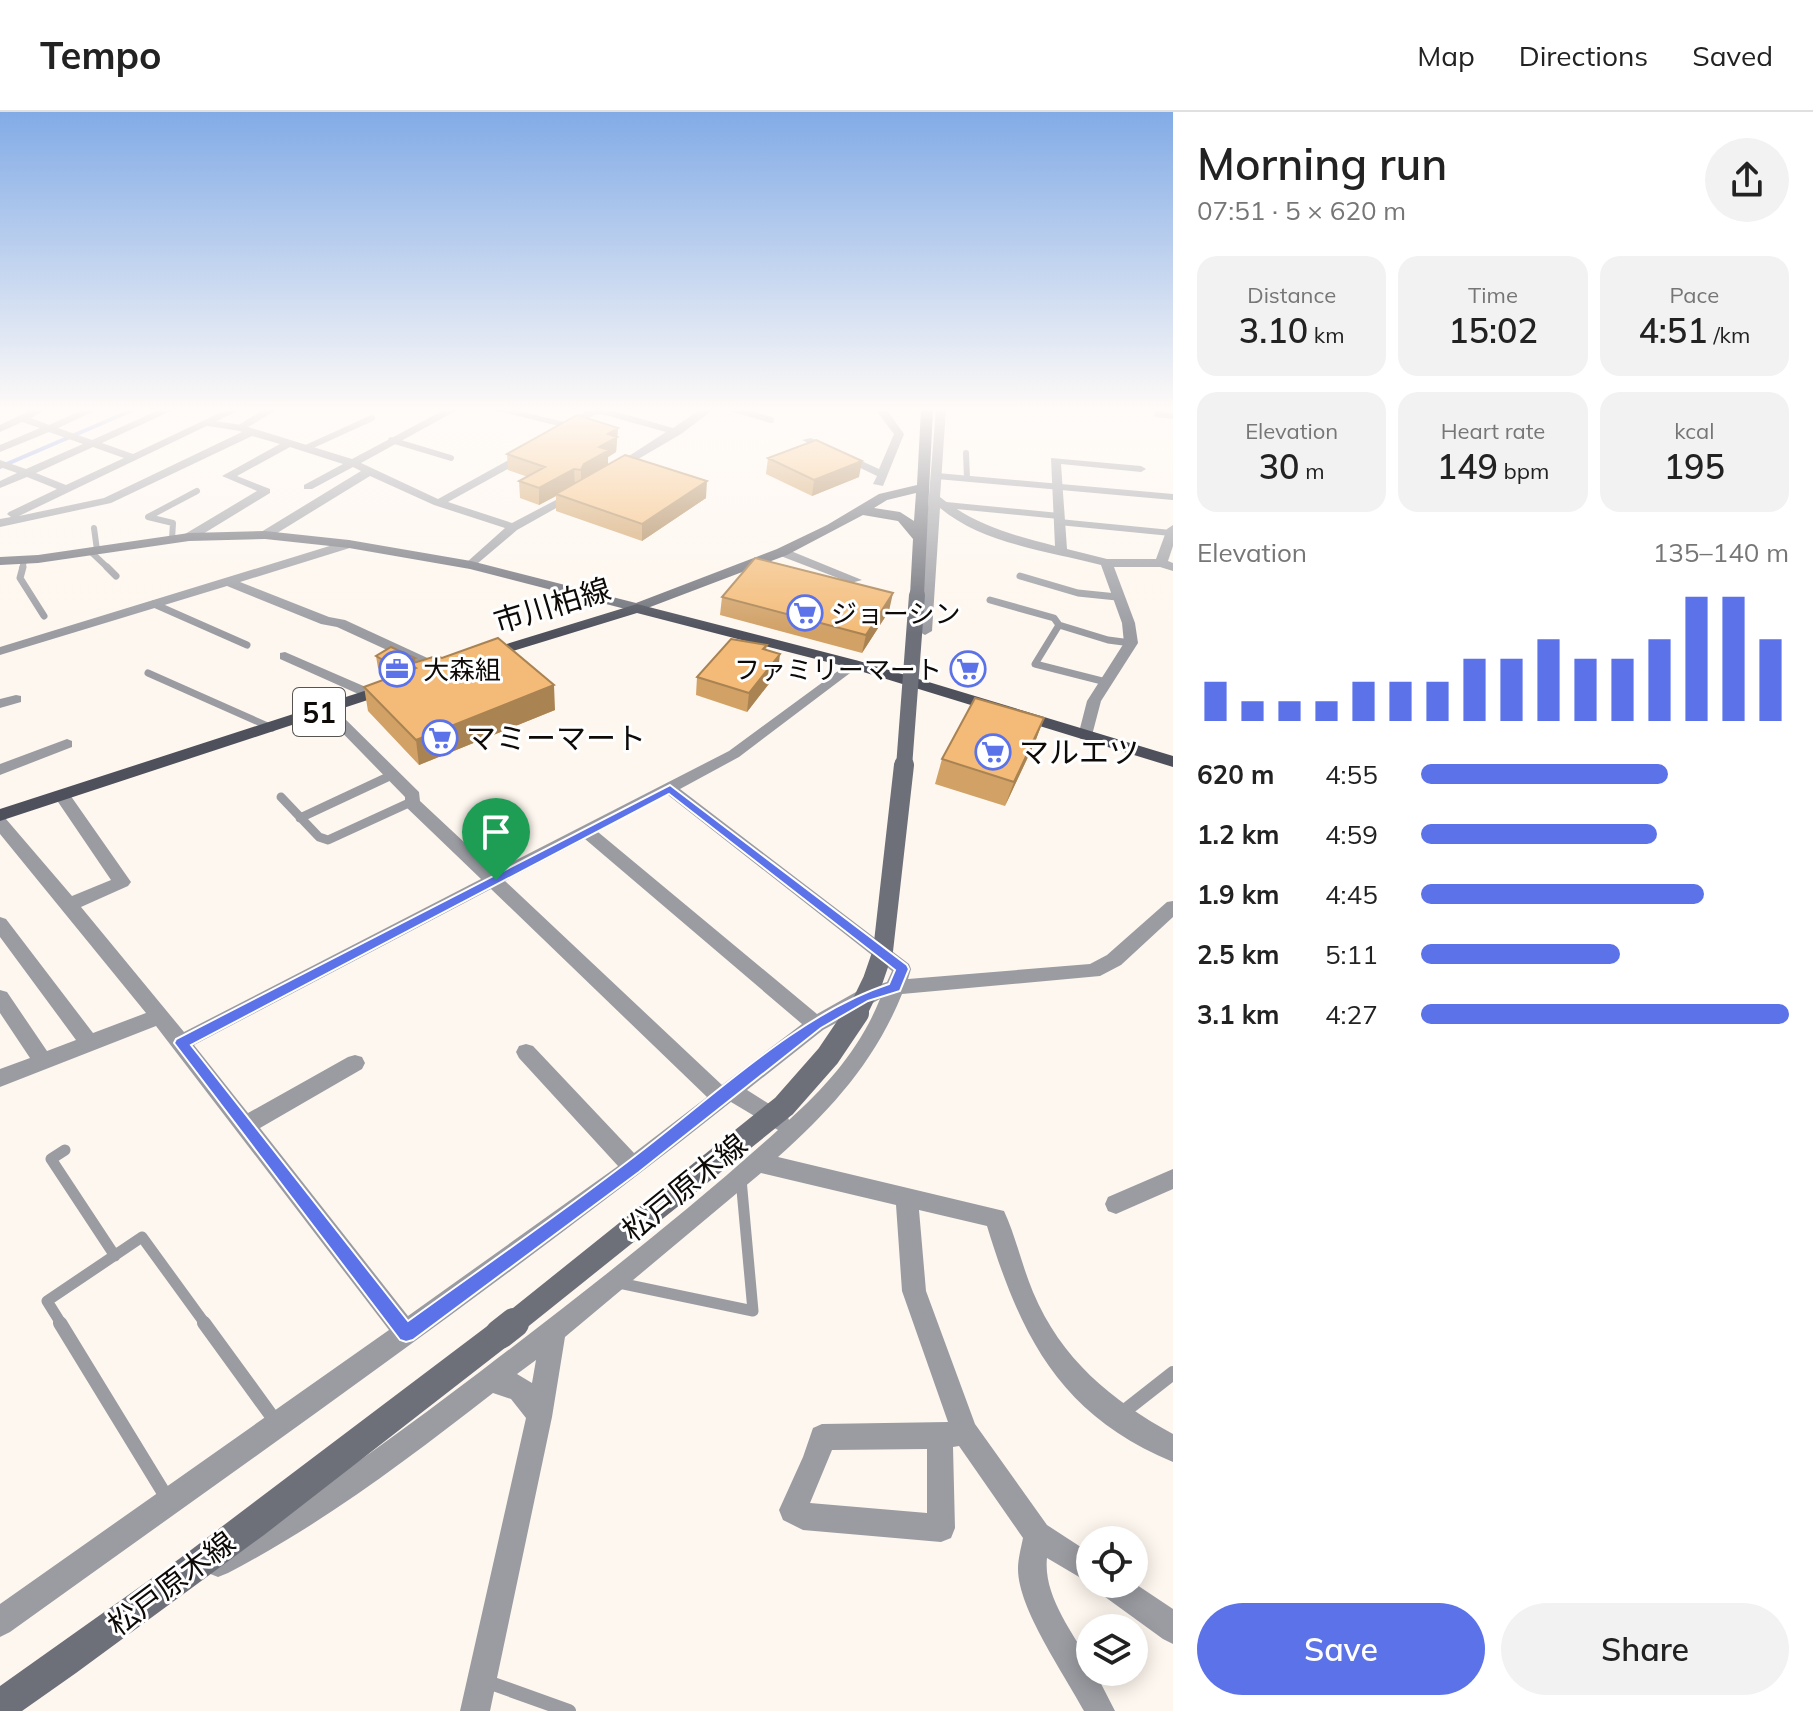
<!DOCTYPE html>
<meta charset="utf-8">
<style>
:root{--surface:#fff;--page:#f2f2f2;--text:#222;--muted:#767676;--line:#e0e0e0;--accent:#5c72e9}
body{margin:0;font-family:Mulish,"Noto Sans JP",sans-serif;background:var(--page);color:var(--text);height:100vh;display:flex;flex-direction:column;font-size:30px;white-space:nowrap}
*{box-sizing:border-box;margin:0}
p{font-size:26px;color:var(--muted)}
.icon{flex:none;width:44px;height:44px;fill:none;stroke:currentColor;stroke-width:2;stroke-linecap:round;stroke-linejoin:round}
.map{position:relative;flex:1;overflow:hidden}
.sheet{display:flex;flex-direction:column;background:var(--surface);width:640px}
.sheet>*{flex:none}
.fabs{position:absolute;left:1076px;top:1414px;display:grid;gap:16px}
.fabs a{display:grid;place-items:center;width:72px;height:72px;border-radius:50%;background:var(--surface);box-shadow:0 4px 20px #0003;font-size:40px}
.pin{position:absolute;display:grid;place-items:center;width:68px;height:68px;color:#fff;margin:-82px -34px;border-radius:50% 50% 50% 0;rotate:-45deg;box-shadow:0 0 8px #0007}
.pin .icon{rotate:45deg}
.round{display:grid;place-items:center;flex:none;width:84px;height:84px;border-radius:42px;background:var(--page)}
.summary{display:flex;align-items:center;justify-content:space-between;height:136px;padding:0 24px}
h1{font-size:44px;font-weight:600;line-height:60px}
.metrics{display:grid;grid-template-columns:repeat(3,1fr);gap:12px;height:136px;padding:8px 24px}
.metrics div{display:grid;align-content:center;border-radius:20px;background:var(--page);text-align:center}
.metrics b{font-size:34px;font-weight:600}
.metrics small{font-size:22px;font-weight:400}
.metrics p{font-size:22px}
.chart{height:224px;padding:16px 24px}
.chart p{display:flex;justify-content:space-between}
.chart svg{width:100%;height:144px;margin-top:8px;stroke:var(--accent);stroke-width:6}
.action{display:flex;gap:16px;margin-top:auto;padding:16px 24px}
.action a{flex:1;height:92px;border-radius:48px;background:var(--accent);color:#fff;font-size:32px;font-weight:600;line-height:92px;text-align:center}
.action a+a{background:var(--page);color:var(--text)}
ul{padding:0 24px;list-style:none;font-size:26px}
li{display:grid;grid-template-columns:128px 96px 1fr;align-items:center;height:60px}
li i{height:20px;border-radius:10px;background:var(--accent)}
header{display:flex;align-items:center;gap:48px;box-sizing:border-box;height:112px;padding:0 40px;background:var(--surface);border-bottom:2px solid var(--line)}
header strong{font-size:38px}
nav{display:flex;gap:44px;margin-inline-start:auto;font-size:28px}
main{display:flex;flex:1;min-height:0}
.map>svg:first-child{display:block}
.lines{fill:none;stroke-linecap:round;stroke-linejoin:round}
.stream{stroke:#8a9de4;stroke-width:4}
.lane-far4{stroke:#9a9ca2;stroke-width:6}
.lane-far3{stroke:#9a9ca2;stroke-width:7}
.lane-far2{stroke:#9a9ca2;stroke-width:9}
.lane-far1{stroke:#9a9ca2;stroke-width:11}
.lane{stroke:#9a9ca2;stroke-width:14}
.street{fill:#9a9ca2;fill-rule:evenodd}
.secondary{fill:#6d7079;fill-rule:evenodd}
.primary{fill:#4e515c;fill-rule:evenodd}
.secondary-bridge-far3{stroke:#6d7079;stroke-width:16}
.secondary-bridge-far2{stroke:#6d7079;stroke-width:20}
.secondary-bridge-far1{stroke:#6d7079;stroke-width:24}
.secondary-bridge{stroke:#6d7079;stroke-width:30}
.wall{fill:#d1a166}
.shaded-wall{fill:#aa8353}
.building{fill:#f3bb77;stroke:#aa8353;stroke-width:2}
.route{fill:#5c72e9;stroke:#fff;stroke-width:2;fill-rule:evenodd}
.labels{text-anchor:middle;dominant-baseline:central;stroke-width:6;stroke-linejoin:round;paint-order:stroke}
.far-poi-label{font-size:26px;fill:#0e0a07;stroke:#fff;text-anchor:start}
.shield{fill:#fff;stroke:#565451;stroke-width:2}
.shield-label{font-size:28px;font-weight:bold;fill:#0e0a07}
.street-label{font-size:30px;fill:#0e0a07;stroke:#fff}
.poi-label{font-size:30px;fill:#0e0a07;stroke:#fff;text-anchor:start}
</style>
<header>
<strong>Tempo</strong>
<nav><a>Map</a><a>Directions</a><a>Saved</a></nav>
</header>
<main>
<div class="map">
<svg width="1173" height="1599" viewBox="0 0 1173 1599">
<rect width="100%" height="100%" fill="#fef7ef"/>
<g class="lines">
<path class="stream" d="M0,355L135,297"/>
<path class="lane-far4" d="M734,297L771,308
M1157,302L1173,304
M208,311L241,316
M391,328L451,346
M306,336L372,306
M966,341L967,366
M937,364L1173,385
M946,393L1059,404
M1059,410L1171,421
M94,416L97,438
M172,427L173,411L148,405L197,379
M90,439L109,457
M22,457L24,449"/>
<path class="lane-far3" d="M23,455L20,466L44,504
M107,455L116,464
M1020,464L1078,481L1117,485
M990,488L1054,506L1059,513
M154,492L247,533
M148,561L272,616
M1106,570L1035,552L1059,513L1108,528L1131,531"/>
<path class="lane-far2" d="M281,685L319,725L328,728L411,690
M300,706L392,663"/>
<path class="lane-far1" d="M65,1038L51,1047L115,1144
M619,1171L753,1199L741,1067
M62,1213L47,1189L142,1125L206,1213"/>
<path class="lane" d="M60,1211L167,1386
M204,1211L276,1310
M1122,1301L1173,1261
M485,1569L569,1599"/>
<path class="street" d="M33,297H47L31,306L49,313L84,297H99L58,316L92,328L161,297H175L102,331L133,342L228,297H242L19,404L104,386L242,320L237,318V314L264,297H278L248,315L352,347L446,297H459L361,351L438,387L525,339H533V343L448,390L512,411L573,379L583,381L517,418L471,457L465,453L467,450L505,416L434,393L370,364L269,426H261V420L361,359L353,355L312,377H304V373L343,352L290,335L237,364L270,377V381L193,428H185V422L257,379L222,364L280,332L252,324L111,391L0,415V407L11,405L7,402L9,400L57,377L27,365L0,376V369L17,361L0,355V348L26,357L83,332L49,320L0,340V333L40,316L22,310L0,320V313ZM93,335L124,346L66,373L36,361Z
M490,297H510L569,311L587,298L607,297L673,316L701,297H714L681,322L616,360L611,357L612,355L666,320L601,302L594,303L561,324L556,321L563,315Z
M875,297H886L904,322L883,374L873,372L877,364L802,328L811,326L879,357L894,322Z
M936,297H946L940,385C975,413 1012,423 1055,434L1051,346L1141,354L1146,357L1141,360L1061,352L1067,437L1107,447H1156L1167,417L1173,413V434L1168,449L1173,451V459L1160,455H1114L1135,511L1138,531L1101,589L1091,627H1081L1078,624L1087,589L1124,531L1122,511L1101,453C1048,439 983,432 940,396L932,519L925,523L918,519Z
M349,428L355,432L353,435L240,470L329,505L345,508L447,555V561H437L337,515L321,512L227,474L0,543V535Z
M778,437H786L862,468L851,471L778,443Z
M285,540L375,579L377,582L375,585H365L280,547V541Z
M853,548L858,549V555L739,645L680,677L909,852L911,857L908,867L1090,852L1107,843L1167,790L1173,789V805L1121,853L1100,864L902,882C875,949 831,998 778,1045L1004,1099C1016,1125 1022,1154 1033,1180C1061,1247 1111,1288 1173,1322V1350C1060,1303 1021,1225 987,1114L919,1098L926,1179L975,1312L1047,1413L1090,1441L1091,1472L1047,1446C1043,1483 1072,1520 1090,1551V1560H1095L1115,1599H1084C1065,1563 1018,1497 1018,1457C1018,1447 1021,1436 1023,1426L959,1334L953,1335L955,1416L951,1426L941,1430L803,1418L783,1408L779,1398L803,1345L813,1316L822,1312L948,1310L902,1179L896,1093L761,1061L565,1225L552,1305L490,1599H460L526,1306L511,1287L493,1281C408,1347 324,1411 228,1461L218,1465L208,1461L204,1451L208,1441C307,1391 393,1325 481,1259C582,1182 684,1103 778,1018L731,990C498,1175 252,1346 10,1520L0,1525V1492L389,1218L156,914L0,975V957L30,946L0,901V878L7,880L47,939L76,928L0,825V805L6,807L93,921L146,901L0,722V705L6,707L72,784L111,768L54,684L62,679L68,680L131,770L128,774L81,795L184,920L481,767L405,694V685L322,600V594H332L419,680L420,689L495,759L729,639ZM668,683L892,859L887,870L856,880L817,902L598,720ZM585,727L802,912L722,973L505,769ZM491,777L707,985L634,1041L533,934L526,932L519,934L516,940L519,946L618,1054L408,1204L260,1016L362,957L365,951L362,945L355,943L348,945L248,1001L194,933ZM880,887C861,935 827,974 789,1008L787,1003L747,978L823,918ZM536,1248L532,1271L517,1262ZM927,1337V1401L810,1391L832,1338Z
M16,583L21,584V590L0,596V587Z
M67,627L72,629V635L0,663V652Z
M1173,1057V1077L1116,1102L1108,1099L1105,1092L1108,1085Z
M1134,1471L1173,1497V1532L1163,1527L1101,1482L1097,1472Z"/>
<path class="secondary" d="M921,297H933L924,483L917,487L910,483L913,427L898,409L863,403L787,443L637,500L470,457L349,436L265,427L189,429L38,451L0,453V445L38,443L189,421L265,419L349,428L471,449L636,491L777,437L827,413L879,382L917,373ZM916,381L914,409L900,400L874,396L887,388Z
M500,1208L510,1212L514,1222L510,1232L264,1423L76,1561L22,1599H0V1574L179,1447L490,1212Z"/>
<path class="primary" d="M637,492L859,549L1173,644V655L847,555L637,501L487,547H477L474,544L477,541Z
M392,570L398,572V578L0,709V697Z"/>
<path class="secondary-bridge-far3" d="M904,655L917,483"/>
<path class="secondary-bridge-far2" d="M856,903L873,868L883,839L904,653"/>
<path class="secondary-bridge-far1" d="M511,1213L784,994L828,944L857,901"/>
<path class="secondary-bridge" d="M500,1222L514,1211"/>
</g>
<path class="wall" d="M618,316L616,340L608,345V352L706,386L642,429L556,399V384L539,393L520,386L519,369L528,365L508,358L507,342Z
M768,346L859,365L812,384L766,362Z
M722,485L889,499L862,541L720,503Z
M767,533L766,538L778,560L747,600L696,583L697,565Z
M376,544L415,546L416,550L555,598L419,653L368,599L364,575L392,564L378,556Z
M1044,606L1035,630L1005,694L935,672L942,647Z"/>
<path class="shaded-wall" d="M618,316L616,340L608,345V354L581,374V358L584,352L608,322Z
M862,349L859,365L812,384L814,368Z
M574,357L575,373L556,382V384L539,393V376Z
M707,369L706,386L642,429V412Z
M893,481L889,499L862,541L866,523Z
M780,542L778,560L747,600L749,581Z
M415,546L417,558L416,556L410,552L411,560L394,566L392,553Z
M554,573L555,598L419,653L416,628Z
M1044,606L1035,630L1005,694L1014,670Z"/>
<path class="building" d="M577,303L618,316L608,322L617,325L599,335L609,338L584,352L581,358L574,357L539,376L519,369L545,355L507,342Z
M816,328L862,349L814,368L768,346Z
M625,343L707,369L642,412L556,382Z
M755,446L893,481L866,523L722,485Z
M498,526L554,573L416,628L364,575L416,556L410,552L436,544L442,546Z
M731,527L767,533L763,537L780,542L749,581L697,565Z
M391,535L415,546L392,553L376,544Z
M975,586L1044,606L1014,670L942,647Z"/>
<linearGradient id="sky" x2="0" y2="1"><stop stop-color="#82abe6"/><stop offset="0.57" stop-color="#fffbf8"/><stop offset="1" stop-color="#fffbf8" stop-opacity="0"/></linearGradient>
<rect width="1173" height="521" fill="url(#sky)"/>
<path class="route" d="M670,673L907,853L909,857L900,879L868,889L821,916L639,1060L413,1228L406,1230L400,1228L174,931L176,927ZM669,682L895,858L889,872C802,900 717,981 644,1037C567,1097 487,1152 408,1209L191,933Z"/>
<defs>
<symbol id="supermarket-ring" viewBox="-11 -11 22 22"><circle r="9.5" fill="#fff" stroke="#5c72e9" stroke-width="1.5"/><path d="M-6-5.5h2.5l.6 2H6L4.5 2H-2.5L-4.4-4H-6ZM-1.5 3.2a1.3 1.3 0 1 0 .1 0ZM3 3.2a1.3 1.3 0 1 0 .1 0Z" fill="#5c72e9"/></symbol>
<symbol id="office-ring" viewBox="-11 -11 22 22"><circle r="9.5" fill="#fff" stroke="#5c72e9" stroke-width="1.5"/><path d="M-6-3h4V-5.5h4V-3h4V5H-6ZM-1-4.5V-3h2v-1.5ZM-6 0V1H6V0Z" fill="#5c72e9"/></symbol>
</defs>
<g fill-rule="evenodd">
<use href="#supermarket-ring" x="785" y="481" width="40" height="40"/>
<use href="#office-ring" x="377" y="537" width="40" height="40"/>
<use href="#supermarket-ring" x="948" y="537" width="40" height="40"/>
<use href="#supermarket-ring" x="420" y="606" width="40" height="40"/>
<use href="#supermarket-ring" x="973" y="620" width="40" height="40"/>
</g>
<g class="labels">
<g class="far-poi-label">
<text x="831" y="501">ジョーシン</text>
<text x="423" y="557">大森組</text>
<text x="942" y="557" text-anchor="end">ファミリーマート</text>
</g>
<rect class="shield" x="293" y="576" width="52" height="48" rx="6"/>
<g class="shield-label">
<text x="319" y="600">51</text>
</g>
<g class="street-label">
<text transform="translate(552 493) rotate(-17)">市川柏線</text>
<text transform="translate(684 1075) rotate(-39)">松戸原木線</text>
<text transform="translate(171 1471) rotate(-37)">松戸原木線</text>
</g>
<g class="poi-label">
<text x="466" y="626">マミーマート</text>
<text x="1019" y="640">マルエツ</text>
</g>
</g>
</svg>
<div class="fabs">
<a><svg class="icon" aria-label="locate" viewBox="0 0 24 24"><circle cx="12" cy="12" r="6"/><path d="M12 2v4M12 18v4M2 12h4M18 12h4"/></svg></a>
<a><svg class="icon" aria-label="layers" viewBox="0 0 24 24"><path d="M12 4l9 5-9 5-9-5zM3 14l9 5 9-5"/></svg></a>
</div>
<div class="pin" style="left:496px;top:768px;background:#1e9e55"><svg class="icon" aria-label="arrive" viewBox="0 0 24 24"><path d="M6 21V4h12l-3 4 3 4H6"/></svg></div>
</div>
<section class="sheet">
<div class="summary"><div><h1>Morning run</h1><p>07:51 · 5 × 620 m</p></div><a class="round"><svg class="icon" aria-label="share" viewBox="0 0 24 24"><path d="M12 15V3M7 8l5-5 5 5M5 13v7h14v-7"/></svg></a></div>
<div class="metrics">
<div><p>Distance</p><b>3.10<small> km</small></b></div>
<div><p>Time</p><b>15:02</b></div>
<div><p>Pace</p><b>4:51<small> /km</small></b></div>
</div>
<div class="metrics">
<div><p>Elevation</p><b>30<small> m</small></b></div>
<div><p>Heart rate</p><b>149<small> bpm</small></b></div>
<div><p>kcal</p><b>195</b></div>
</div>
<div class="chart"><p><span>Elevation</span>135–140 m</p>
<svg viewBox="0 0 160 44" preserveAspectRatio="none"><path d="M5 44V32M15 44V38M25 44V38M35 44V38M45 44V32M55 44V32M65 44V32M75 44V25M85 44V25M95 44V19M105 44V25M115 44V25M125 44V19M135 44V6M145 44V6M155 44V19"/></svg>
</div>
<ul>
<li><b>620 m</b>4:55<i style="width:67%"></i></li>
<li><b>1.2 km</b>4:59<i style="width:64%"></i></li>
<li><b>1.9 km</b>4:45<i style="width:77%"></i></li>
<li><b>2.5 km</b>5:11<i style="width:54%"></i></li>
<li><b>3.1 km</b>4:27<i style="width:100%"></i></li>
</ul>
<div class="action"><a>Save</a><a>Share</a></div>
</section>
</main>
